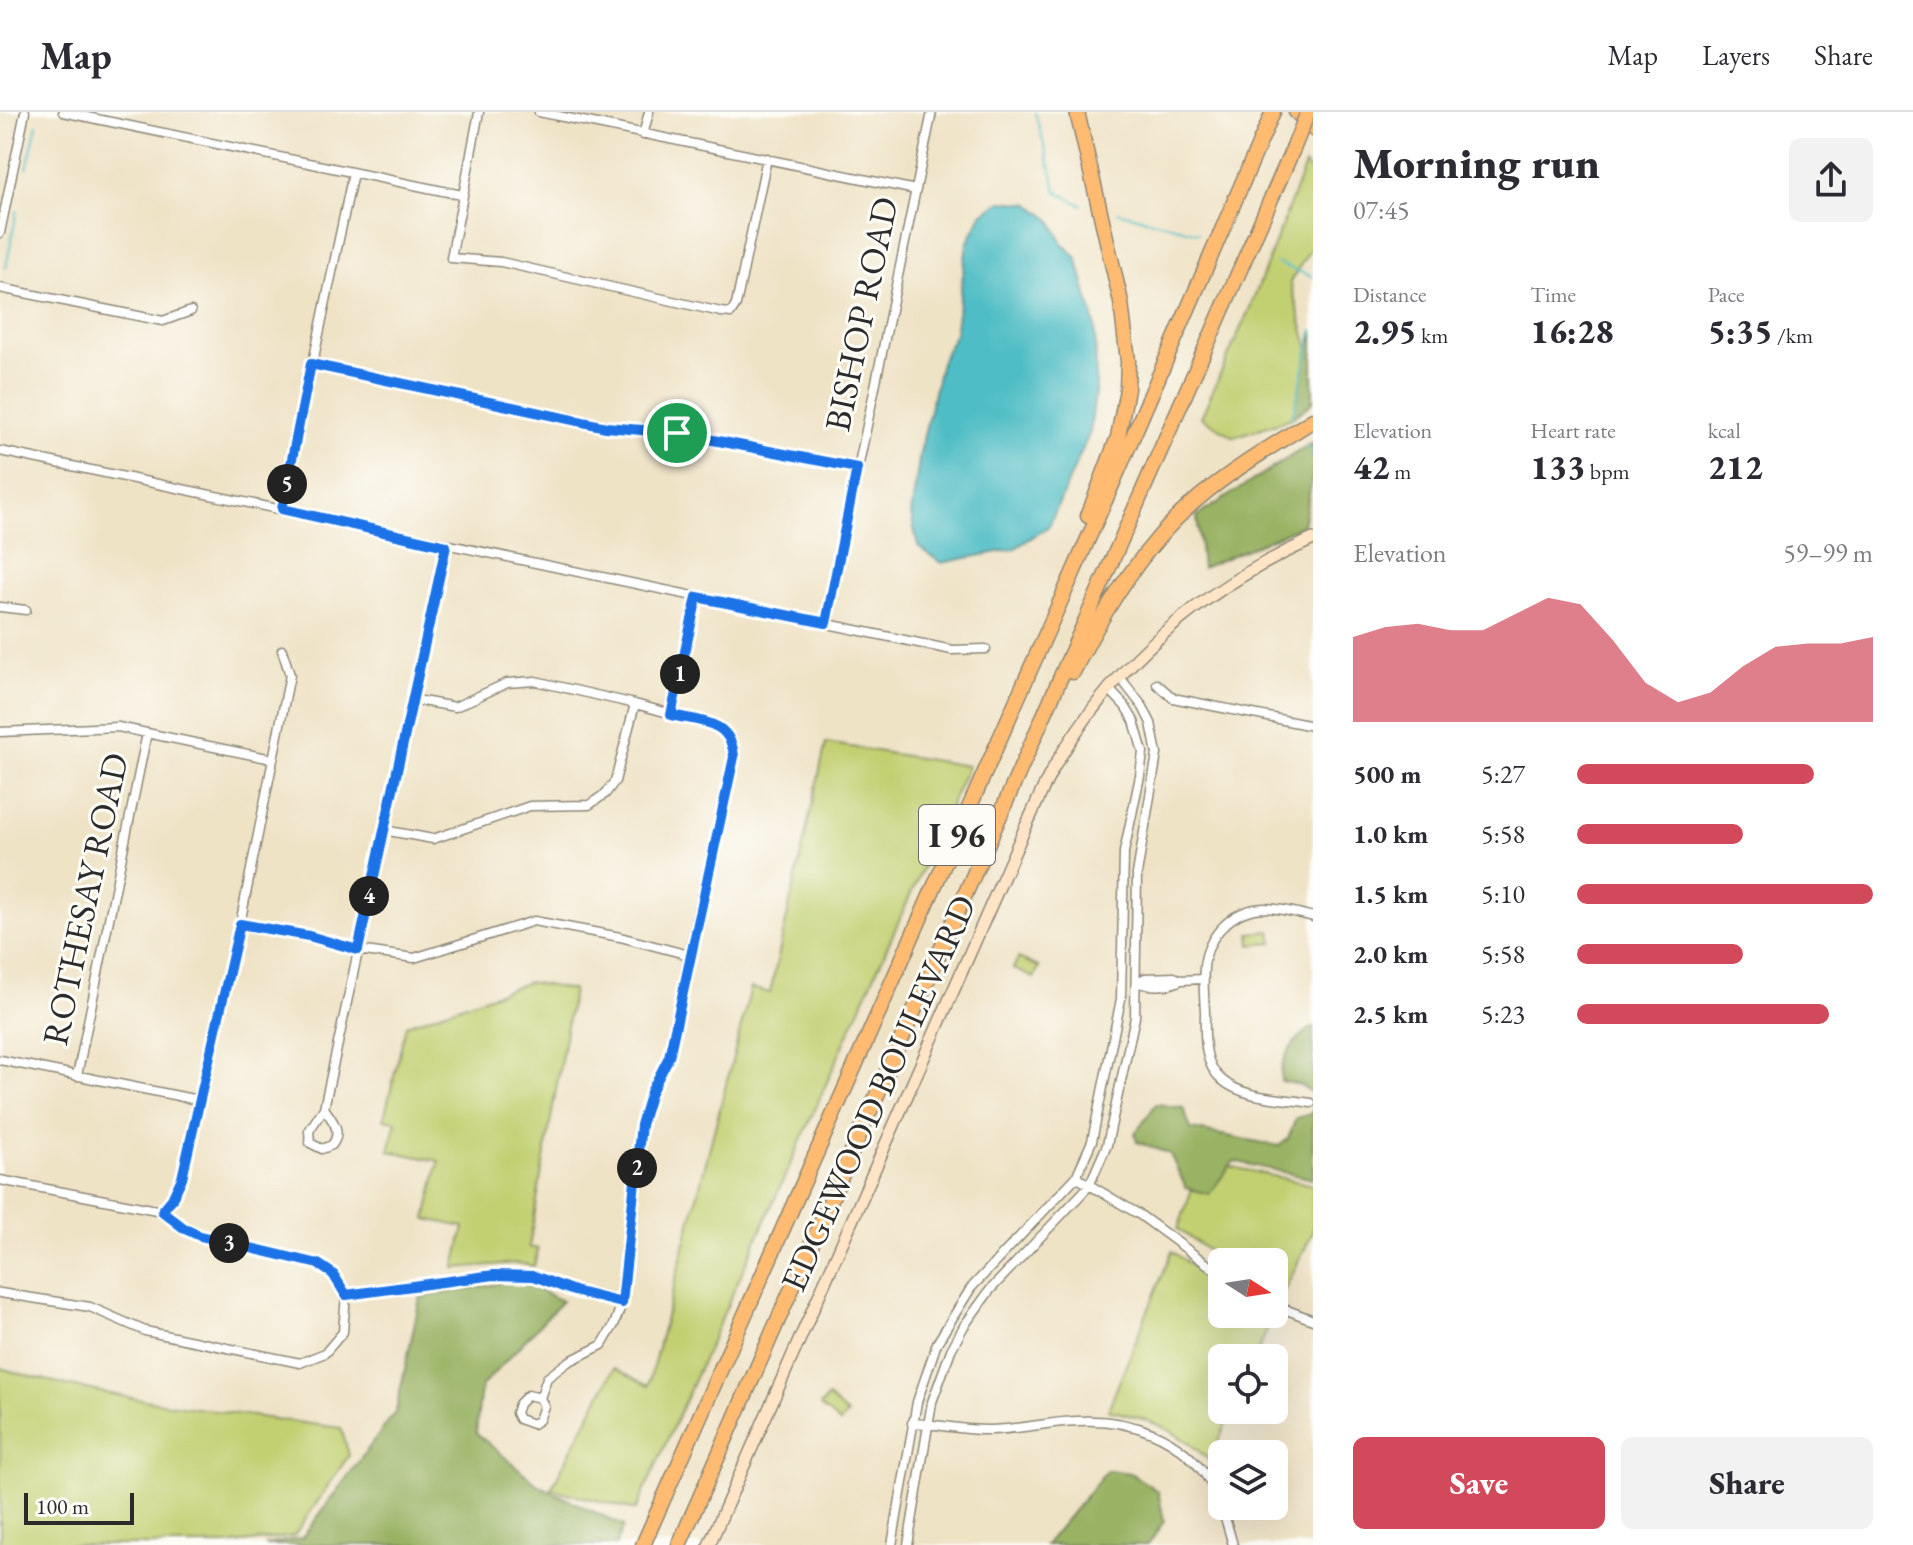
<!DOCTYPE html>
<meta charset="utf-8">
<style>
:root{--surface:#fff;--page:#f2f2f3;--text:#2b2b33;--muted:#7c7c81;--line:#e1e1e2;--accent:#d1495b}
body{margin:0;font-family:"EB Garamond",serif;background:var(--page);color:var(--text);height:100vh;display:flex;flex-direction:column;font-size:30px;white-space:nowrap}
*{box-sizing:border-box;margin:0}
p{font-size:26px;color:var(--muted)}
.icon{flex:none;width:44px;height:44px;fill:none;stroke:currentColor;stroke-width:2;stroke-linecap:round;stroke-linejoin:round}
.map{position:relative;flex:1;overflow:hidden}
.side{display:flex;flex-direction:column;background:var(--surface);width:600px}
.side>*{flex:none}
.needle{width:52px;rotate:102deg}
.controls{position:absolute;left:1208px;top:1136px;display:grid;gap:16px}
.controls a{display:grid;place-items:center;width:80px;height:80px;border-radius:12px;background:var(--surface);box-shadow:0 8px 32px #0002;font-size:40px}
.scale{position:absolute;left:24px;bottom:20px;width:110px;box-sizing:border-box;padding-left:8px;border:4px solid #2b2b2b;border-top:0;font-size:22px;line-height:28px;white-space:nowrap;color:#2b2b2b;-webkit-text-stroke:6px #fdfcf7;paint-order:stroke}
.pin{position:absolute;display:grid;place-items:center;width:68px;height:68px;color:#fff;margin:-34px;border:4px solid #fff;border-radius:50%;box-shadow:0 2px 8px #0007}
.km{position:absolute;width:40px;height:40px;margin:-20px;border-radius:50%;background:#222;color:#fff;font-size:22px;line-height:40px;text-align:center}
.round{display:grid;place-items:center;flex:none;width:84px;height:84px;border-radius:12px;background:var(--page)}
.summary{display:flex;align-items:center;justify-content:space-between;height:136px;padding:0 40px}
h1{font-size:44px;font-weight:800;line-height:60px}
.metrics{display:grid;grid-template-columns:repeat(3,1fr);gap:12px;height:136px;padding:8px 40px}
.metrics div{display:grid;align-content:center}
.metrics b{font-size:34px;font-weight:800}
.metrics small{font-size:22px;font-weight:400}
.metrics p{font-size:22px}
.chart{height:224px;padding:16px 40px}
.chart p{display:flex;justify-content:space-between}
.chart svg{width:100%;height:144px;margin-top:8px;fill:var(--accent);opacity:.7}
.cta{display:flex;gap:16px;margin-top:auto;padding:16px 40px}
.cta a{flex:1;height:92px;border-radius:12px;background:var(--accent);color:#fff;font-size:32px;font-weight:800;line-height:92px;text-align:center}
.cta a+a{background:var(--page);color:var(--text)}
ul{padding:0 40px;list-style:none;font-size:26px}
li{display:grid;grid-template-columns:128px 96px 1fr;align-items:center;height:60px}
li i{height:20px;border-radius:10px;background:var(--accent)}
header{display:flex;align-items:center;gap:48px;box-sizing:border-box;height:112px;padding:0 40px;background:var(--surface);border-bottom:2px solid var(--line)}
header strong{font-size:38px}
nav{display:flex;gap:44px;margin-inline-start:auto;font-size:28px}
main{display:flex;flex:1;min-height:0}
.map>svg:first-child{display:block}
.green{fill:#c2d072;stroke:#767e4e;stroke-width:2}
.forest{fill:#99b264;stroke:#626e48;stroke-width:2}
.water{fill:#4fbdc5;stroke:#3d7478;stroke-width:2}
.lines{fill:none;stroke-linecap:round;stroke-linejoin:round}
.stream{stroke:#4fbdc5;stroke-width:2}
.street-casing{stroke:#8d8778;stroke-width:11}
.secondary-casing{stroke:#8d8778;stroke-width:14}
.primary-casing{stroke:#8d8778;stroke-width:15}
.highway-casing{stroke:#8d8778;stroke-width:17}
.street{stroke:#fff;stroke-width:8}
.secondary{stroke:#ffe4c6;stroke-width:11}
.primary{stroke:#febb71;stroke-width:12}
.highway{stroke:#febb71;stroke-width:14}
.highway-bridge-casing{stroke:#8d8778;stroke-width:17;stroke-linecap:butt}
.highway-bridge{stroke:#febb71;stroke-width:14}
.route-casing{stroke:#fff;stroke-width:16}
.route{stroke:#1a73e8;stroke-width:10}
.labels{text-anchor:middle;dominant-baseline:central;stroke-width:6;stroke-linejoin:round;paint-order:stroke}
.shield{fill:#fdfcf7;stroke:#6a6a68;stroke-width:2}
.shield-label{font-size:34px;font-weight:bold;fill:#2b2b2b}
.street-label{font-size:36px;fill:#2b2b2b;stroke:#fdfcf7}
</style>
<header>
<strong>Map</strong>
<nav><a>Map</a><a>Layers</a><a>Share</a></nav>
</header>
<main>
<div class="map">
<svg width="1313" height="1433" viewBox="0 0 1313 1433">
<rect width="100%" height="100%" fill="#fdfcf7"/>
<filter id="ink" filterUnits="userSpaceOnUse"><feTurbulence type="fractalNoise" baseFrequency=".0125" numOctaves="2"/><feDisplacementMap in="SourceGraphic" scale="16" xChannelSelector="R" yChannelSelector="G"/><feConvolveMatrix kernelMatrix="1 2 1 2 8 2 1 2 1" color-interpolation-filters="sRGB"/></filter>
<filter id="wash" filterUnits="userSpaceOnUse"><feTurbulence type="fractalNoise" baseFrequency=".006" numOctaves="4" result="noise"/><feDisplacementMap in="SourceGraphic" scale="32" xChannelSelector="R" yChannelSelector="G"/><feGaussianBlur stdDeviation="1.8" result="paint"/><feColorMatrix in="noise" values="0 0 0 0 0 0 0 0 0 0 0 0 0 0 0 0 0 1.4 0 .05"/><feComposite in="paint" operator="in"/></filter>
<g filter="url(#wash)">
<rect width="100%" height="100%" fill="#efe3c6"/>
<path class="green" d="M1305,53L1313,61V133L1290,170L1309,238L1292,306L1234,325L1201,305L1252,191Z
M826,631L968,654L636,1398L551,1377L614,1256L648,1274L751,876L770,881Z
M1271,819L1273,831L1251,833L1250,821Z
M1018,846L1039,855L1034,866L1013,857Z
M529,870L573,878L529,1135L538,1137L534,1154L517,1151L455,1156L464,1115L426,1107L439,1049L389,1039L396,1009L384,1007L406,913Z
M1202,1048L1313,1073V1120L1282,1183L1274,1179V1150H1224L1178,1117Z
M1172,1139L1222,1177V1202H1268L1273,1204L1255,1246H1222V1298H1232L1210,1349C1176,1317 1154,1308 1108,1298Z
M0,1256C110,1288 227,1300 341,1316L349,1343L294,1424L227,1433H0Z
M828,1285L847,1302L840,1311L820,1294Z"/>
<path class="forest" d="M1313,219V290L1292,306Z
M1313,330V362L1303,413L1202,456L1197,404Z
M1313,915V981L1300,973L1281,969C1279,947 1295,926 1313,915Z
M1156,992L1183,996L1191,1017L1279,1034L1288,1027L1296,1006L1311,1002L1313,997V1067L1234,1049L1209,1082L1186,1076L1170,1042L1137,1030L1135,1022Z
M517,1168L562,1189L481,1275L476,1321L538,1373L624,1414L616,1433H265L302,1426L396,1299L420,1186Z
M1107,1358L1130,1361L1158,1379L1164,1409L1148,1433H1045Z"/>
<path class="water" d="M1002,89L1030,92L1052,109L1062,131L1077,146L1095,213L1096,274L1090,320L1049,414L1014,437L941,451L918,434L911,403L920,341L941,250L955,222L967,132L982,102Z"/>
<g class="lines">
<path class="stream" d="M1035,0L1057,80L1082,93
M27,56L37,13
M1118,100L1198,121
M1277,151L1313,165
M6,156L17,99
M1292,306L1313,218
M1306,334L1313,340"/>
</g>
</g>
<g filter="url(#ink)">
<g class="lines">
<defs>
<path id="street" d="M63,0L462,83
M479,0L451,146L501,150L721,200L731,201L736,193L767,46
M539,0L916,78
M643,23L649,0
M0,121L25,0
M0,176L163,209L191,199
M311,252L606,315L677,321L857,356
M0,339L952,538L986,537
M282,397L353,61
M0,495L26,498
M826,511L932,0
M1157,572L1173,586L1313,614
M411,587L455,595L507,571L535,569L635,592L713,613C730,619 733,629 734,645L689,843L669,945L651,980L641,1013L622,1191L614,1213L602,1233L568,1250L547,1266L540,1286L544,1294L539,1308L533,1312L519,1307L516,1301L519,1292L528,1283L540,1286
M671,603L697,485
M0,620L118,615L272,647
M383,718L433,727L530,694L589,693L605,682L615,669L635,592
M240,812L309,824L358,838L414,846L534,809L620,825L689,843
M1174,865L1181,868C1170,875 1149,875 1137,870L1145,866Z
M1181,868L1204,867
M0,948L198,988
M77,964L147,621
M1311,991C1283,986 1244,987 1222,968C1202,951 1205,923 1205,899C1204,885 1203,869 1204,855C1207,824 1232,797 1264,796C1281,796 1298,801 1313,805
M324,996C332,1008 343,1019 332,1033L322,1037L310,1031L309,1019L324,996L446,434
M1076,1065L1140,1103L1222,1163
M0,1068L162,1099L185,1117L200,1124L318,1152L333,1162L346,1183
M162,1099L172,1087L182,1066L240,812L290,563L282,538
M0,1181L90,1195L145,1219L300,1251L325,1241L343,1220L346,1183
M346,1183L494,1163L534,1164L574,1179L622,1191
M1274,1193L1313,1208
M912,1311C939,1312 965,1319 992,1318C1021,1317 1049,1310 1077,1309C1129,1306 1182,1324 1210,1370C1221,1389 1227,1412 1233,1433
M892,1433L917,1290L937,1231L971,1176L1076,1065L1092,1029L1121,887L1124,740L1140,664L1143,640L1134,609L1125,594L1108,576
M908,1433L932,1290L951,1238L964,1214L990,1178L1089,1074L1107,1033L1135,905L1137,762L1157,642L1151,611L1143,595L1119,564"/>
<path id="secondary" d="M709,1433L1025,716C1035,696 1043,674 1054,655C1115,550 1203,476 1313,427"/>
<path id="primary" d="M1295,0L1313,18"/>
<path id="highway" d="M1077,0L1121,190L1128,249L1127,277L1118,325L1088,404
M1073,560C1107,492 1149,423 1211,376C1243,351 1279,330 1313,308
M643,1433L1111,375L1273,0
M679,1433L1293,37"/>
</defs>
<use href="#street" class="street-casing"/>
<use href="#secondary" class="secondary-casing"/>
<use href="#primary" class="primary-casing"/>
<use href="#highway" class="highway-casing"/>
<use href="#street" class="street"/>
<use href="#secondary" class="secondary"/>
<use href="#primary" class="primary"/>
<use href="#highway" class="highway"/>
<defs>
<path id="highway-bridge" d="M1293,37L1308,0"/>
</defs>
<use href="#highway-bridge" class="highway-bridge-casing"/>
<use href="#highway-bridge" class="highway-bridge"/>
</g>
</g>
<g class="lines" filter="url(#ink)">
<defs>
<path id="route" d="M311,252L606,315L677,321L857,356L826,511L697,485L671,603C702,610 731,608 734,645L669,945L651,980L641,1013L622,1191L574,1179L534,1164L494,1163L346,1183L333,1162L318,1152L200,1124L185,1117L162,1099L172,1087L182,1066L240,812L309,824L358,838L446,434L282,397Z"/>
</defs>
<use href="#route" class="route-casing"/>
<use href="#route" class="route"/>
</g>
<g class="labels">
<rect class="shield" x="919" y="693" width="76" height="60" rx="6"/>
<g class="shield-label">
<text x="957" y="723">I 96</text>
</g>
<g class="street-label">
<text transform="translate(861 202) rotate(-78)">BISHOP ROAD</text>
<text transform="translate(85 787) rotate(-78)">ROTHESAY ROAD</text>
<text transform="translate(878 981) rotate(-66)">EDGEWOOD BOULEVARD</text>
</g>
</g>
</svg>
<div class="controls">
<a><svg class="needle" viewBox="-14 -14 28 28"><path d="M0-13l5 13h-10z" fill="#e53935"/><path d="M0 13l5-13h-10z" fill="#7c7c81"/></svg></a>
<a><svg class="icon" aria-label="locate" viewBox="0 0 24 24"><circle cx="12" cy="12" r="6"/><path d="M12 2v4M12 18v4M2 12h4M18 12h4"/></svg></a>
<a><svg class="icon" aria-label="layers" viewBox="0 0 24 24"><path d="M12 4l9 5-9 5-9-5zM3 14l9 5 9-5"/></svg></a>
</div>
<div class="scale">100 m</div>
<div class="pin" style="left:677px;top:321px;background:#1e9e55"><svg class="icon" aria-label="arrive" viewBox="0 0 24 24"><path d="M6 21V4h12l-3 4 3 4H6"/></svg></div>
<b class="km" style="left:680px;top:562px">1</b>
<b class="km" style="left:637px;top:1056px">2</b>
<b class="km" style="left:229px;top:1131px">3</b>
<b class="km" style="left:369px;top:784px">4</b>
<b class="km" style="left:287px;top:372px">5</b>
</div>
<section class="side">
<div class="summary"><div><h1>Morning run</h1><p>07:45</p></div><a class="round"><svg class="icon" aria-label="share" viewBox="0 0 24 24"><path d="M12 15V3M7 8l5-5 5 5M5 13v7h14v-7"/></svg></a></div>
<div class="metrics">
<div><p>Distance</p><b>2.95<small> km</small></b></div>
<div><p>Time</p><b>16:28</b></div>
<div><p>Pace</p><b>5:35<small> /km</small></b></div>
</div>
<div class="metrics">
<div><p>Elevation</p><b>42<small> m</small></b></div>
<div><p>Heart rate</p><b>133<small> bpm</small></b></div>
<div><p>kcal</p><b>212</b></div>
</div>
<div class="chart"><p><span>Elevation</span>59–99 m</p>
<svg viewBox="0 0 160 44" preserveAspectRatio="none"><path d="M0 44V18L10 15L20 14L30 16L40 16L50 11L60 6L70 8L80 19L90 32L100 38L110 35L120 27L130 21L140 20L150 20L160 18V44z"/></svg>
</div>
<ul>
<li><b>500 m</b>5:27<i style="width:80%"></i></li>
<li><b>1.0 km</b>5:58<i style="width:56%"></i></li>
<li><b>1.5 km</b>5:10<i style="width:100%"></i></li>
<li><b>2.0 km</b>5:58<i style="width:56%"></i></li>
<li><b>2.5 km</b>5:23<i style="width:85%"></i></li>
</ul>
<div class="cta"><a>Save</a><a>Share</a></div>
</section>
</main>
